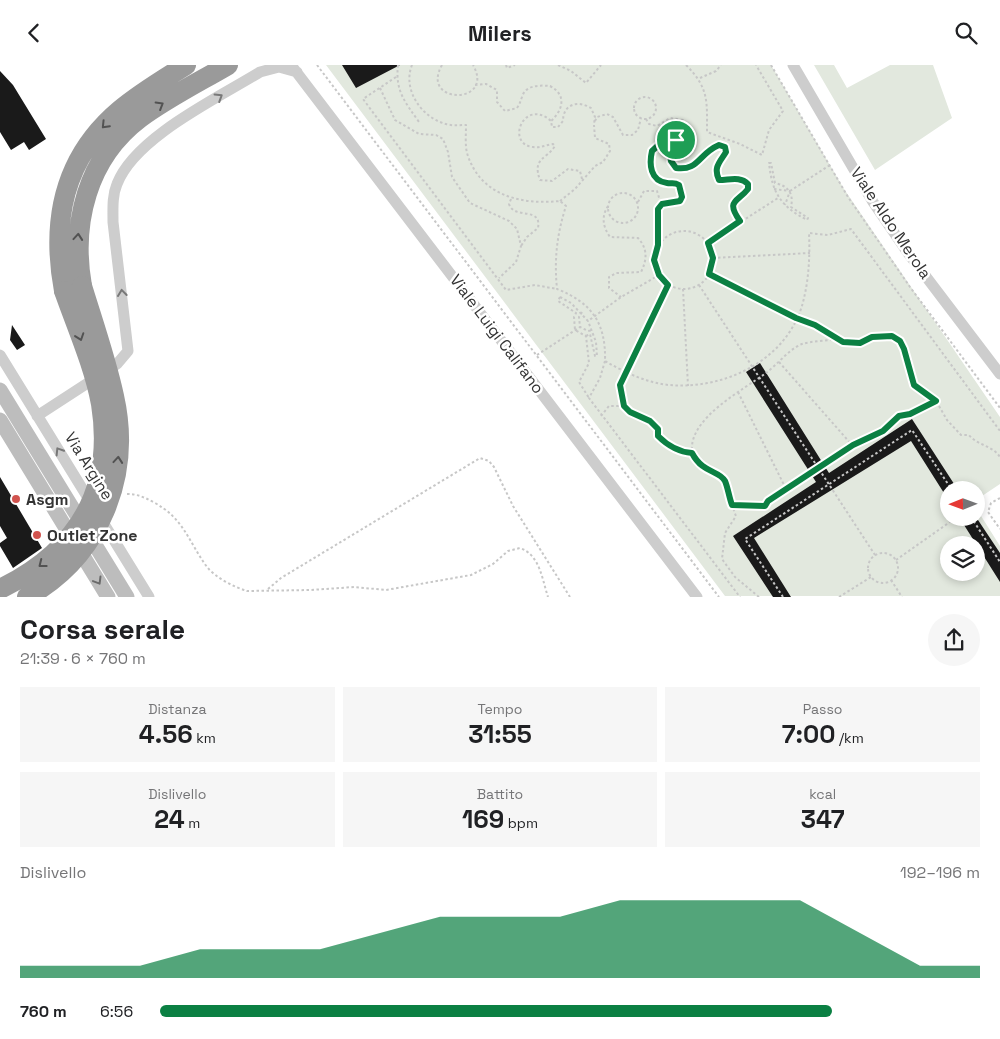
<!DOCTYPE html>
<html lang="it">
<meta charset="utf-8">
<style>
:root{--surface:#fff;--page:#f6f6f6;--text:#202124;--muted:#757577;--accent:#0b8043}
body{margin:0;font-family:"Space Grotesk",sans-serif;background:var(--page);color:var(--text);height:100vh;display:flex;flex-direction:column;font-size:19px;white-space:nowrap}
*{box-sizing:border-box;margin:0}
p{font-size:16px;color:var(--muted)}
.icon{flex:none;width:28px;height:28px;fill:none;stroke:currentColor;stroke-width:2;stroke-linecap:round;stroke-linejoin:round}
.map{position:relative;height:532px;overflow:hidden}
.drawer{display:flex;flex-direction:column;background:var(--surface);flex:1}
.drawer>*{flex:none}
.needle{width:32px;rotate:269deg}
.controls{position:absolute;left:940px;top:416px;display:grid;gap:10px}
.controls a{display:grid;place-items:center;width:45px;height:45px;border-radius:50%;background:var(--surface);box-shadow:0 2px 8px #0003;font-size:25px}
.pin{position:absolute;display:grid;place-items:center;width:42px;height:42px;color:#fff;margin:-21px;border:2px solid #fff;border-radius:50%;box-shadow:0 1px 5px #0007}
.round{display:grid;place-items:center;flex:none;width:52px;height:52px;border-radius:26px;background:var(--page)}
.overview{display:flex;align-items:center;justify-content:space-between;height:85px;padding:0 20px}
h1{font-size:28px;font-weight:800;line-height:38px}
.figures{display:grid;grid-template-columns:repeat(3,1fr);gap:8px;height:85px;padding:5px 20px}
.figures div{display:grid;align-content:center;border-radius:0px;background:var(--page);text-align:center}
.figures b{font-size:25px;font-weight:800}
.figures small{font-size:14px;font-weight:400}
.figures p{font-size:14px}
.chart{height:140px;padding:10px 20px}
.chart p{display:flex;justify-content:space-between}
.chart svg{width:100%;height:90px;margin-top:5px;fill:var(--accent);opacity:.7}
ul{padding:0 20px;list-style:none;font-size:16px}
li{display:grid;grid-template-columns:80px 60px 1fr;align-items:center;height:38px}
li i{height:12px;border-radius:6px;background:var(--accent)}
header{display:flex;justify-content:space-between;align-items:center;height:65px;padding:0 20px;background:var(--surface);font-size:22px;font-weight:800}
.map>svg:first-child{display:block}
.green{fill:#e2e8de;fill-rule:evenodd}
.building{fill:#1a1a1a}
.lines{fill:none;stroke-linecap:round;stroke-linejoin:round}
.path{stroke:#c7c7c7;stroke-width:2;stroke-dasharray:2.5 2.5;stroke-linecap:butt}
.street{stroke:#cdcdcd;stroke-width:11}
.secondary{stroke:#bdbdbd;stroke-width:15}
.highway{stroke:#9a9a9a;stroke-width:20}
.highway-bridge{stroke:#9a9a9a;stroke-width:20}
.oneway{stroke:#787878}
.oneway2{stroke:#525252}
.oneway3{stroke:#6a6a6a}
.route-casing{stroke:#fff;stroke-width:10}
.route{stroke:#0b8043;stroke-width:6}
.poi-dot{fill:#d1534e;stroke:#fff;stroke-width:2}
.labels{text-anchor:middle;dominant-baseline:central;stroke-width:5;stroke-linejoin:round;paint-order:stroke}
.street-label{font-size:16px;fill:#333;stroke:#fff}
.poi-label{font-size:16px;font-weight:bold;fill:#333;stroke:#fff;text-anchor:start}
</style>
<header><svg class="icon" aria-label="back" viewBox="0 0 24 24"><path d="M15 5l-7 7 7 7"/></svg>Milers<svg class="icon" aria-label="search" viewBox="0 0 24 24"><circle cx="10" cy="10" r="6"/><path d="M15 15l6 6"/></svg></header>
<div class="map">
<svg width="1000" height="532" viewBox="0 0 1000 532">
<rect width="100%" height="100%" fill="#fff"/>
<path class="green" d="M326,0H771L844,124L1000,352V419L976,435V425H949V452H976V443L1000,481V531H725ZM949,480H976V508H949Z
M814,0H834L847,23L890,0H933L952,53L875,105Z"/>
<path class="building" d="M342,0H400L356,23Z
M0,6L13,20L46,74L29,85L24,77L11,85L0,67Z
M12,260L25,280L17,285L10,275Z
M760,298L829,408L912,354L958,425H949V436L911,376L754,473L791,532H773L733,471L816,417L746,307Z
M0,412L42,483L13,503L0,481V478L7,473L0,461Z
M959,452H976L1000,488V517Z"/>
<g class="lines">
<path class="path" d="M317,0L719,532
M398,0C395,26 405,37 419,57
M412,0C402,25 422,53 446,59C452,61 459,60 466,60C466,69 465,80 467,88C480,131 521,140 560,136L566,141C557,169 554,194 557,224C592,238 606,258 605,296C624,307 647,318 669,320C727,325 791,293 804,233C809,212 810,189 809,168L828,170L851,164L1000,366
M442,0C419,40 496,40 473,0
M506,0L507,3L515,0
M558,0L571,6L586,18L601,0
M686,0C709,23 707,36 707,67L740,79L762,90L769,65L783,46L756,0
M771,0L848,132L910,222L1000,343
M396,12L363,34L506,225L535,220L557,224
M700,13L716,6L721,0
M475,20L486,19L497,25V37L505,46L517,43C520,39 520,37 522,32C525,20 540,20 550,21C567,30 563,45 551,56
M380,23L395,55L419,69L436,70L443,74L448,87L452,112L470,138L509,156L517,164L521,181L516,197L499,213
M634 43a11 11 0 1 1 22 0a11 11 0 1 1-22 0Z
M646,54L649,59L657,61L670,53L683,55L686,69L682,74L672,77C666,87 670,95 677,103C699,105 698,89 719,80L725,82L726,87C720,97 713,102 719,115C730,115 740,111 748,119V124C738,137 724,136 740,156
M595,56L597,52L607,49L613,52L623,70H632L638,65L641,53
M769,98H771L775,118C788,121 794,128 791,142L808,153L807,155C780,141 772,127 769,98Z
M582,114L580,106L568,104L552,116L540,115C532,93 546,95 555,81L553,79C546,80 540,83 533,82C505,79 524,32 551,56L552,62H558L563,56C563,39 578,35 591,43L595,52L594,59
M774,124L790,126L785,140
M790,126L830,100
M608 143a15 15 0 1 1 30 0a15 15 0 1 1-30 0Z
M511,134L509,139C514,155 542,141 538,163L527,172L521,181
M560,136L575,124L595,101L603,97L610,86L609,79L595,73L594,60
M638,137L644,126H657L661,139C654,150 657,167 658,180
M661,139L680,136L682,127L679,120L663,117L653,111L650,100L651,86L664,75H674
M608,141C601,152 603,162 610,172L638,173C648,184 647,195 641,207L616,208L609,212V223L621,232
M655 195a29 29 0 1 1 58 0a29 29 0 1 1-58 0Z
M708,178L778,133
M713,193L810,188
M709,209L796,253L815,260L843,277L860,278L872,272L892,271L900,276L904,284L914,320L935,334L947,355L961,370H969C978,381 992,380 1000,392
M668,220L621,314C619,324 620,340 630,347C636,352 644,351 651,357C656,361 656,364 658,370C662,381 682,387 692,388
M699,220L875,490
M683,224L688,321
M560,232L558,236L576,248L574,252L575,265L586,271L589,298L579,317L589,333
M560,232L571,238L588,256L621,232L659,210
M582,247L579,252L580,262L588,266L593,265
M586,271L590,269L595,291H597L596,277L588,256
M537,290L580,262
M605,296L600,313L589,333L740,532
M779,297L852,380
M738,327L786,424
M601,351L609,341H624
M127,429C137,429 144,432 153,437C184,453 188,476 207,502C216,513 234,522 247,526L311,525L354,522L386,525L471,510L493,499L508,486L520,483C540,490 542,514 548,532
M1000,433L991,438L988,447L1000,464
M732,440L765,441L768,436L853,380L883,366L899,351L910,349L936,336
M971,452L1000,497
M868 503a15 15 0 1 1 30 0a15 15 0 1 1-30 0Z
M896,495L957,452
M891,515L902,532
M268,524L281,513L480,393L489,396L494,402L513,441L570,532
M759,532L735,512L722,494L725,468L736,451C731,440 730,417 719,409C709,402 694,403 692,386C689,353 743,325 766,308C777,300 789,284 802,279C812,276 825,276 836,274
M783,532L745,474L912,365L952,425
M839,532L871,512"/>
<path class="street" d="M291,0L697,532
M793,0L873,137L908,188L1000,309
M0,290L149,532
M37,351L117,299L128,286L113,157C113,144 112,131 117,119C135,72 218,33 260,7L279,2L297,7"/>
<path class="secondary" d="M0,325L127,532
M0,355L108,532"/>
<path class="highway" d="M82,221C71,158 87,93 140,53C167,33 199,17 228,0
M64,226C51,156 63,93 120,45C140,28 164,14 186,0"/>
<path class="highway-bridge" d="M0,524C76,487 115,426 101,339C94,301 77,263 64,226
M27,532C100,491 132,411 114,331C106,294 93,257 82,221"/>
</g>
<defs><path id="oneway-chevron" d="M-2-3.5L2.5 0L-2 3.5" fill="none" stroke-width="1.6" stroke-linecap="round" stroke-linejoin="round" transform="scale(1.25)"/></defs>
<g class="oneway">
<use href="#oneway-chevron" transform="translate(219 32) rotate(-32)"/>
<use href="#oneway-chevron" transform="translate(122 228) rotate(-97)"/>
<use href="#oneway-chevron" transform="translate(59 386) rotate(-122)"/>
</g>
<g class="oneway2">
<use href="#oneway-chevron" transform="translate(160 40) rotate(-31)"/>
<use href="#oneway-chevron" transform="translate(105 60) rotate(134)"/>
<use href="#oneway-chevron" transform="translate(78 172) rotate(-85)"/>
<use href="#oneway-chevron" transform="translate(80 272) rotate(71)"/>
<use href="#oneway-chevron" transform="translate(118 395) rotate(-85)"/>
<use href="#oneway-chevron" transform="translate(42 499) rotate(142)"/>
</g>
<use class="oneway3" href="#oneway-chevron" transform="translate(98 516) rotate(59)"/>
<g class="lines">
<defs>
<path id="route" d="M664,75H676L669,83L671,96L676,103C699,106 698,89 719,80L725,82L726,87C720,97 713,102 719,115C730,115 740,111 748,119V124C738,137 725,135 740,156L708,178L713,193L709,209L796,253L815,260L843,277L860,278L872,272L892,271L900,276L904,284L914,320L936,336L910,349L899,351L883,366L853,380L768,436L765,441L732,440C729,432 728,423 725,416C719,405 703,409 692,388C679,387 667,380 658,371V364L650,356L630,347L624,341L620,320L668,220L659,210L654,195L658,180V144L662,139L680,136L682,132L679,120C674,117 672,119 667,118C650,116 649,99 652,86Z"/>
</defs>
<use href="#route" class="route-casing"/>
<use href="#route" class="route"/>
</g>
<g class="poi-dot">
<circle cx="16" cy="434" r="5"/>
<circle cx="37" cy="470" r="5"/>
</g>
<g class="labels">
<g class="street-label">
<text transform="translate(891 158) rotate(56)">Viale Aldo Merola</text>
<text transform="translate(497 269) rotate(53)">Viale Luigi Califano</text>
<text transform="translate(89 401) rotate(58)">Via Argine</text>
</g>
<g class="poi-label">
<text x="26" y="434">Asgm</text>
<text x="47" y="470">Outlet Zone</text>
</g>
</g>
</svg>
<div class="controls">
<a><svg class="needle" viewBox="-14 -14 28 28"><path d="M0-13l5 13h-10z" fill="#e53935"/><path d="M0 13l5-13h-10z" fill="#757577"/></svg></a>
<a><svg class="icon" aria-label="layers" viewBox="0 0 24 24"><path d="M12 4l9 5-9 5-9-5zM3 14l9 5 9-5"/></svg></a>
</div>
<div class="pin" style="left:676px;top:75px;background:#1e9e55"><svg class="icon" aria-label="arrive" viewBox="0 0 24 24"><path d="M6 21V4h12l-3 4 3 4H6"/></svg></div>
</div>
<section class="drawer">
<div class="overview"><div><h1>Corsa serale</h1><p>21:39 · 6 × 760 m</p></div><a class="round"><svg class="icon" aria-label="share" viewBox="0 0 24 24"><path d="M12 15V3M7 8l5-5 5 5M5 13v7h14v-7"/></svg></a></div>
<div class="figures">
<div><p>Distanza</p><b>4.56<small> km</small></b></div>
<div><p>Tempo</p><b>31:55</b></div>
<div><p>Passo</p><b>7:00<small> /km</small></b></div>
</div>
<div class="figures">
<div><p>Dislivello</p><b>24<small> m</small></b></div>
<div><p>Battito</p><b>169<small> bpm</small></b></div>
<div><p>kcal</p><b>347</b></div>
</div>
<div class="chart"><p><span>Dislivello</span>192–196 m</p>
<svg viewBox="0 0 160 44" preserveAspectRatio="none"><path d="M0 44V38L10 38L20 38L30 30L40 30L50 30L60 22L70 14L80 14L90 14L100 6L110 6L120 6L130 6L140 22L150 38L160 38V44z"/></svg>
</div>
<ul>
<li><b>760 m</b>6:56<i style="width:82%"></i></li>
</ul>
</section>
